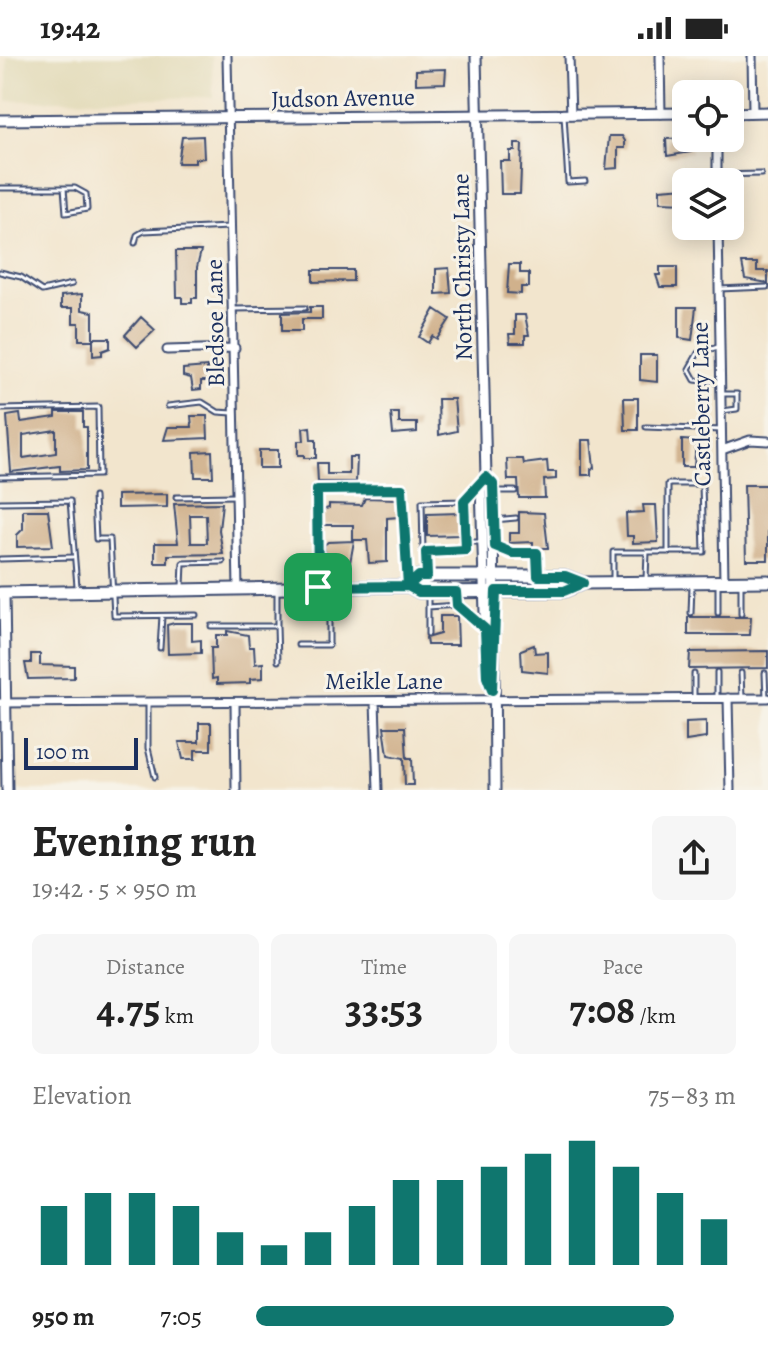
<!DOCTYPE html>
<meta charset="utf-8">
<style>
:root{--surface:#fff;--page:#f6f6f6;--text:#222;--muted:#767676;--accent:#0f766e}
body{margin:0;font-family:Alegreya,serif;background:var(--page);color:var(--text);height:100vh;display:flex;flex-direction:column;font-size:30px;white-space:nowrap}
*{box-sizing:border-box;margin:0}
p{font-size:26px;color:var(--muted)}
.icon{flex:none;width:44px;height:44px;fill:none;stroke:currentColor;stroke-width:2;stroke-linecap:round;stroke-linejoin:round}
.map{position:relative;height:734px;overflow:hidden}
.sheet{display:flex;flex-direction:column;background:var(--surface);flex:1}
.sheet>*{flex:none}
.buttons{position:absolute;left:672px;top:24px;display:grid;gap:16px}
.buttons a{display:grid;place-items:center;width:72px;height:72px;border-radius:12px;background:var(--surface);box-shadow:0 4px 20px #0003;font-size:40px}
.scale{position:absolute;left:24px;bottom:20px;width:114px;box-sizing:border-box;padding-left:8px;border:4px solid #1b2f5e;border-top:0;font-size:22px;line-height:28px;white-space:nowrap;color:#1b2f5e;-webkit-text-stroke:6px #f7f3e8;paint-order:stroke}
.pin{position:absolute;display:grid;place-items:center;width:68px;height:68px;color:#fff;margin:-34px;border-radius:16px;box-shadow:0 4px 12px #0006}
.round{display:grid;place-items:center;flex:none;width:84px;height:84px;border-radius:12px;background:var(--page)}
.summary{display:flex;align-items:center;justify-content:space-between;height:136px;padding:0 32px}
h1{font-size:44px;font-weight:700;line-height:60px}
.stats{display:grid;grid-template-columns:repeat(3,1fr);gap:12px;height:136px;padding:8px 32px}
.stats div{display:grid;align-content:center;border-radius:12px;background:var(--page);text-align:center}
.stats b{font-size:40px;font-weight:700}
.stats small{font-size:22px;font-weight:400}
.stats p{font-size:22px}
.chart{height:224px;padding:16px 32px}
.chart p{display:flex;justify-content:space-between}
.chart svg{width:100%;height:144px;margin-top:8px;stroke:var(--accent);stroke-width:6}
ul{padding:0 32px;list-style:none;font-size:26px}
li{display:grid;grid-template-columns:128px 96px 1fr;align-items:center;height:60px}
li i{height:20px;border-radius:10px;background:var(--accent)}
.status{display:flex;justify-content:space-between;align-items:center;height:56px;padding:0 40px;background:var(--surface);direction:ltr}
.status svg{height:22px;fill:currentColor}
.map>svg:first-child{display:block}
.built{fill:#e3dbba}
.building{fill:#d0b18c;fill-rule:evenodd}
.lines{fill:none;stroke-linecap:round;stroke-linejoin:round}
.service-casing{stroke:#3b4a6f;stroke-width:7}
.minor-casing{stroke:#3b4a6f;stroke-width:11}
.tertiary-casing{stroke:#3b4a6f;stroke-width:13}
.primary-casing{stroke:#3b4a6f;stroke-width:15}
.service{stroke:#fff;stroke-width:3}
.minor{stroke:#fff;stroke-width:7}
.tertiary{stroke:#fff;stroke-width:9}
.primary{stroke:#fff;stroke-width:11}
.route-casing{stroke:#fff;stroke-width:16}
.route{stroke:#0f766e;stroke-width:10}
.labels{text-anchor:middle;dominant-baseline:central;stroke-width:6;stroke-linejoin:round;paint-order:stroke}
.street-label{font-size:24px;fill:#1b2f5e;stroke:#f7f3e8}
</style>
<div class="status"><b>19:42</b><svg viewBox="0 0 49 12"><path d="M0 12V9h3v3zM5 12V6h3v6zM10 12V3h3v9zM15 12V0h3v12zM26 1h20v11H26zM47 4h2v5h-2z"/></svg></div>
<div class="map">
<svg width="768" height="734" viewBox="0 0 768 734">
<rect width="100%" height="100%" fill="#f7f3e8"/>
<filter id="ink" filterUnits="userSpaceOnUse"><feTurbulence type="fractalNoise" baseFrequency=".0125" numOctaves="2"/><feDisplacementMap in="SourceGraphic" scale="16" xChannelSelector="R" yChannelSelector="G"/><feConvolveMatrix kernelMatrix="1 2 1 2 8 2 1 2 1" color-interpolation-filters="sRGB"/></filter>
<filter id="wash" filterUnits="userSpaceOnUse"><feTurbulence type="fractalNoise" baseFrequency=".006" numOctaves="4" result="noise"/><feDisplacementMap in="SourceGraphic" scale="32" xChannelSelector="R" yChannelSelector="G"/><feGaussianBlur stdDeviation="1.8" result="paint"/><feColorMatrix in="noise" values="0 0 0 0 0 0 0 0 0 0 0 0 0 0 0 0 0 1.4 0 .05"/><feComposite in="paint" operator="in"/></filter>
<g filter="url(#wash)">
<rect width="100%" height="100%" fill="#f2e5cd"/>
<path class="built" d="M7,0H212L213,41L7,45Z"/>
<g id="blocks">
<path class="building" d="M446,13L445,27L416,28V14Z
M203,80L204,102L195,103V107H178L182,81Z
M609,80H622L625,85V92H618V112L606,113Z
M690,82L691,96L667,100L666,83Z
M515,88H522L520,138H501L500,105H510V95H515Z
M686,131V147L660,146V133Z
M176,195H201L197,211V242H192V247H182V241H177Z
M742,207H757V215H768V227L745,223Z
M509,208H520V217H529V231H521V238L507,237Z
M660,211H677V231H660L656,219H660Z
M449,212L451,237L436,238V213Z
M313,214H353V225L313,226Z
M82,238V254L93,256V282H110V292L102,295V299L93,300V284H79V267H73V252H61V240Z
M310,251H322V263H302V275H282V257L310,256Z
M679,251H696L692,284L679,282Z
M435,253L450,263L437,283L432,280L428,287L419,281Z
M515,259H525L529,279H525V287H510L509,278H515Z
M141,261L155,274L137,291L125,279Z
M640,299H657V326L640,324Z
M207,311V325H201V333L193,334L191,322L183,320V313Z
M624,342H638V374H625Z
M438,343H454L457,375L439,379Z
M56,356H83V371H87V414L60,415V410L11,416L7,360L20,358L21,366L56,361ZM56,374V397L23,402V379Z
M391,357H399V367H417V376L393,378Z
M191,360H207L208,382L164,384L168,371H192Z
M310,371L311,384H316V402H304V399H298V385H304L303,372Z
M582,384H591L594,412L591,413V419H582Z
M682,384L696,385L694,411H682Z
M259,394H278V412H259Z
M212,395L213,421H195L194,396Z
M349,401H357L356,426H318L317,407H327V418H349Z
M507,403H523L524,408L547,405L548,416H556V423L544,424L545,442H519L518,424H508Z
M744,429H768V504H746Z
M167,438V451L117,452V439Z
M365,442L398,443L399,461L387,462V506L369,507L367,484H353V469H322V454L329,452V448L362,449Z
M222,447L219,474L223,498L168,499V507H155V487H178L174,448ZM190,459H206L207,487H191Z
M643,449H656L658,486L633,487V480H627L626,457L644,456Z
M23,454H48L53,490L17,491V479L23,473Z
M519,456L544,457L548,492H533V486L509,487V477H519Z
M460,457V479L427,480V458Z
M354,485L350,507L325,505L324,489L328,486Z
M440,560H457L458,589H427L426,582L440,578Z
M688,561H751L750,579H688Z
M174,567H192V585L201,584V597L168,598L167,569Z
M227,575L248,579L249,591H254L255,608L263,607V622L250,623V627L217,628V622L212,623L211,592H216V579H227Z
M534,589L535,597L548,596V617L522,614L521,594Z
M768,595V612L689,613L690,596Z
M31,598H40V609L74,610V622L28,623L25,607H31Z
M706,665V682L686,685V666Z
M199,667H211V694H195V703H183L179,686H199Z
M384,671H405L407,702H412L413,729H405L404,702L388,699Z"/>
</g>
</g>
<g filter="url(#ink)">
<use href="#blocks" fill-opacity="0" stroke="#3b4a6f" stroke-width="2"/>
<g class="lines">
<defs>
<path id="service" d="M564,59L568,126L585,125
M717,119L761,118
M0,132H75L86,138L87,153L66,157L64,132
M135,187L137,179L144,175L229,171
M0,216L21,221L42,235L72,228
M719,233L767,231
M234,253L305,252
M718,291L698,297L689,313L695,324L721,327
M168,350L202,346L218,356L233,357
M0,353L98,351L99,419L0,421
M722,355L737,353V338H724
M646,371L722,374
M497,435H515
M94,441L96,483H110L114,560L196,559
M176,441L236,440
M464,445L466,494L423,496L422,446L464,445L478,432
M0,446L70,445L77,530
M494,464L516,462
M466,486H482
M497,491L512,497H537L538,516
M426,496L427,516
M647,496H704L702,428H668V496
M0,503L72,501
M613,525V496H647L646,523
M741,529V558
M182,530L183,507L223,506
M318,530L316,437L321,432L402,433L408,526
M718,530V557
M428,540V578
M428,551L457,549L482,570
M691,557L692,530
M211,570H277V536
M277,570L278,605
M298,589H329V535
M160,592L162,560
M717,616V642
M741,617L742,642
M765,617L766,642
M694,618V642
M148,646V692L155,721"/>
<path id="minor" d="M227,0L238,533
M569,0L571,59
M660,0L661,58
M752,0L753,56
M717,82V126
M718,170L724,526
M167,294L235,292
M722,394L750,384L768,385
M728,642L730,734
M375,645L378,734
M235,646L236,734
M0,647L768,642"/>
<path id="tertiary" d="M476,0L486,421L481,429L487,621L492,634
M730,57L768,56
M0,64L686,57
M486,421L493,435L495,734
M4,537L7,734"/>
<path id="primary" d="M408,530L419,520H565L583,527
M0,537L408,530L419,536L564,535L583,527L768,525"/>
</defs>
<use href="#service" class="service-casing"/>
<use href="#minor" class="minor-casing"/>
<use href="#tertiary" class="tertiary-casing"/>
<use href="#primary" class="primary-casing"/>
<use href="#service" class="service"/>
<use href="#minor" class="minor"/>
<use href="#tertiary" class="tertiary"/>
<use href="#primary" class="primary"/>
</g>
</g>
<g class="lines" filter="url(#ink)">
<defs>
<path id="route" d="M318,531L408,530L419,536H456L457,549L485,573L487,621L492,634L496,535H564L583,527L565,520H538L537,497H512L495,490L493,428L486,421L464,445L466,494L426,496L427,520H419L408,530L402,433L317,434L318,531"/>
</defs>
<use href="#route" class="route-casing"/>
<use href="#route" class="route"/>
</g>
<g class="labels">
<g class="street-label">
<text transform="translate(343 42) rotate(-1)">Judson Avenue</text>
<text transform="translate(462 211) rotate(-91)">North Christy Lane</text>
<text transform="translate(215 267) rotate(-91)">Bledsoe Lane</text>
<text transform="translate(701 348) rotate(-91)">Castleberry Lane</text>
<text x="384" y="625">Meikle Lane</text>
</g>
</g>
</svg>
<div class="buttons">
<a><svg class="icon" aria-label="locate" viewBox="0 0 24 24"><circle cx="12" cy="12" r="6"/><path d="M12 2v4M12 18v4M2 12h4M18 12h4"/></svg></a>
<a><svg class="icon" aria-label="layers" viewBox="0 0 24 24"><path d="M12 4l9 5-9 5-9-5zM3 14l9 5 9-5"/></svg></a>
</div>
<div class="scale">100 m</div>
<div class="pin" style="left:318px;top:531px;background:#1e9e55"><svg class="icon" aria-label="arrive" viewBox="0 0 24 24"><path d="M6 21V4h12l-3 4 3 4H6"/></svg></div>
</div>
<section class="sheet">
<div class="summary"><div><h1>Evening run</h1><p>19:42 · 5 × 950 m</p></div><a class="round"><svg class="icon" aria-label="share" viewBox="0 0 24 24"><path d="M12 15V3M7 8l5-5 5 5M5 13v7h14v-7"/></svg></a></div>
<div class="stats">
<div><p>Distance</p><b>4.75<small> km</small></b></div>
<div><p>Time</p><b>33:53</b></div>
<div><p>Pace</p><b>7:08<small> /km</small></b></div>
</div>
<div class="chart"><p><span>Elevation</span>75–83 m</p>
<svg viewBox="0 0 160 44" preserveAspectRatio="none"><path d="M5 44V26M15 44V22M25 44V22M35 44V26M45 44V34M55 44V38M65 44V34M75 44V26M85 44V18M95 44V18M105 44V14M115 44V10M125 44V6M135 44V14M145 44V22M155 44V30"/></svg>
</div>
<ul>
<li><b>950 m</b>7:05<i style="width:87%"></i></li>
</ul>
</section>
